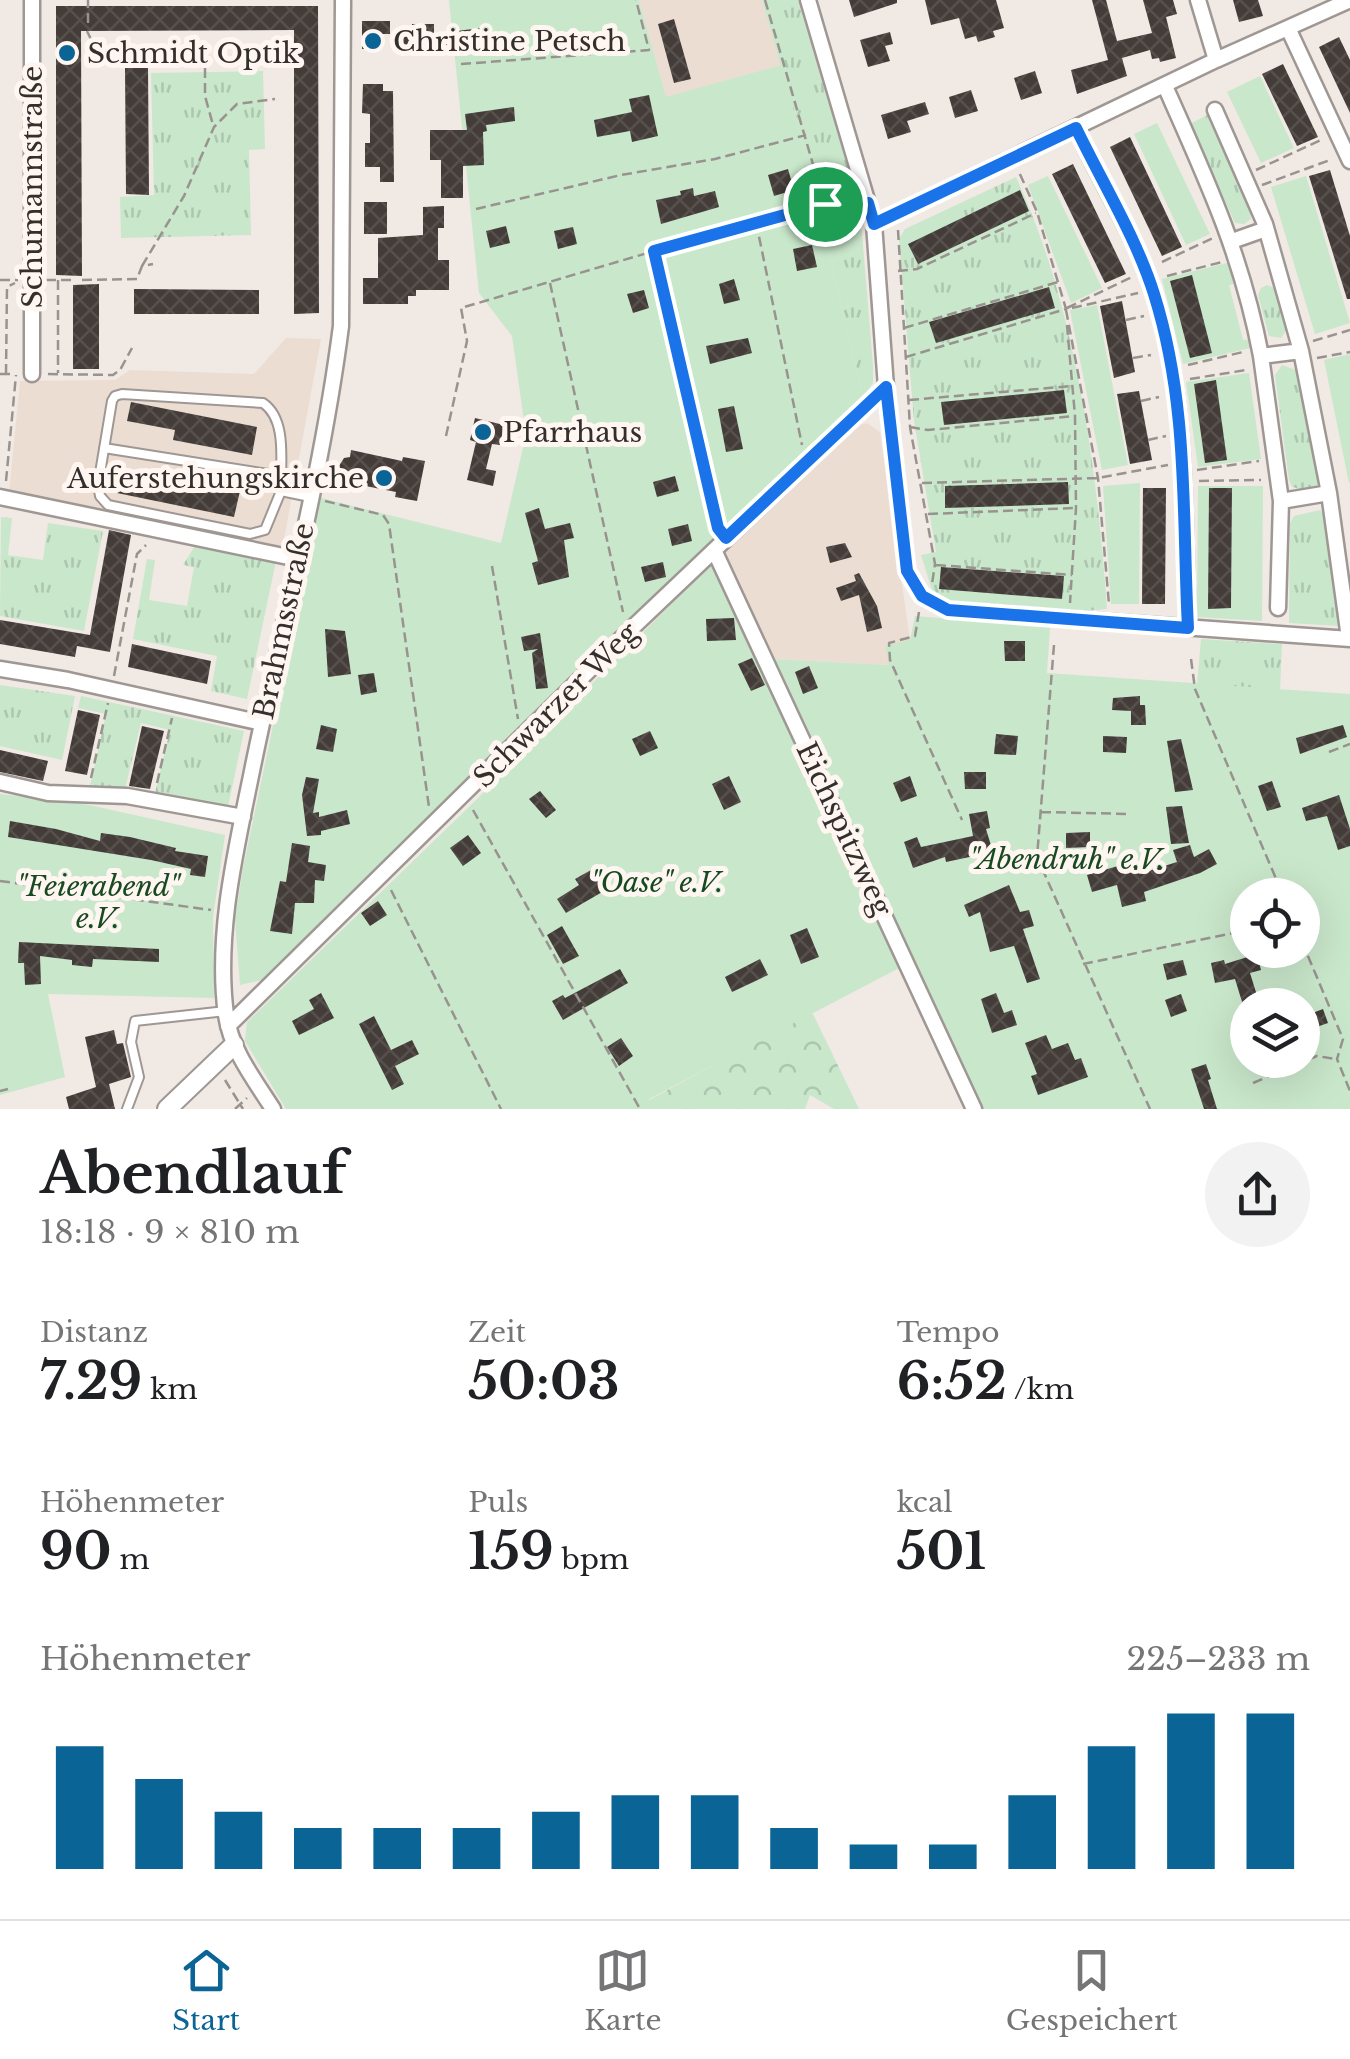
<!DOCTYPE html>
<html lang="de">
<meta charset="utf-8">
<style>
:root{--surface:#fff;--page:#f2f2f2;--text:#202124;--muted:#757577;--line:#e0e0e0;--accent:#0a6495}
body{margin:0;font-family:"Libre Baskerville",serif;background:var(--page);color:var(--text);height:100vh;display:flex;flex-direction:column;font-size:38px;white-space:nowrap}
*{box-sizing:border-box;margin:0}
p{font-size:32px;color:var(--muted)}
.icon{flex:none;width:55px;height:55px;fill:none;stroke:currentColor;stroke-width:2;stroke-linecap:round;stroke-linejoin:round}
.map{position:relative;height:1109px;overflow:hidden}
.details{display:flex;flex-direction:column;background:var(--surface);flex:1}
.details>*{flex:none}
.tools{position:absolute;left:1230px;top:878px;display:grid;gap:20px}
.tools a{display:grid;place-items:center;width:90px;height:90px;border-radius:50%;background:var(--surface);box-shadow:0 10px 40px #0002;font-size:50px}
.pin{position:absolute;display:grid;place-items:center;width:85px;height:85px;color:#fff;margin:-42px;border:5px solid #fff;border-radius:50%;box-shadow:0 2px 10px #0007}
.round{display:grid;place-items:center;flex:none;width:105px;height:105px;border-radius:52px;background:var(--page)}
.head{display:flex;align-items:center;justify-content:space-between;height:170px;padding:0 40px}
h1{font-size:55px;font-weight:800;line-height:75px}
.metrics{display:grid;grid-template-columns:repeat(3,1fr);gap:15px;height:170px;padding:10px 40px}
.metrics div{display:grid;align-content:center}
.metrics b{font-size:50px;font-weight:800}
.metrics small{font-size:28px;font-weight:400}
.metrics p{font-size:28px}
.chart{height:280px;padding:20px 40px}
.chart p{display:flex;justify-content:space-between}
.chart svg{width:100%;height:180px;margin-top:10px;stroke:var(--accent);stroke-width:6}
.tabs{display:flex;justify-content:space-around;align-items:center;height:140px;border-top:2px solid var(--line);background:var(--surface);font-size:28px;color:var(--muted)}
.tabs a{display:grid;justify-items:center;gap:5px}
.tabs .current{color:var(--accent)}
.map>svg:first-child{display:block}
.built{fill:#ecddd3}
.grass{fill:url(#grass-tufts)}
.forest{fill:url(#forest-crowns)}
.garden{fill:#c9e7cb;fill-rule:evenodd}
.building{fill:url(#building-cross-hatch)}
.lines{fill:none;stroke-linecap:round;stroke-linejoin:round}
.service-casing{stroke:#9f9793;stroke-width:12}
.minor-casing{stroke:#9f9793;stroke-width:19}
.tertiary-casing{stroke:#9f9793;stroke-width:22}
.path{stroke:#98938f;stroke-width:2.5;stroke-dasharray:10 5;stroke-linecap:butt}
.service{stroke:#fff;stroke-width:8}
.minor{stroke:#fff;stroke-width:14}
.tertiary{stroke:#fff;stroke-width:18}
.route-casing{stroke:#fff;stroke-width:20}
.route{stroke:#1a73e8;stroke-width:12}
.poi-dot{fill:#0a6495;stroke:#fff6f1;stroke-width:4}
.labels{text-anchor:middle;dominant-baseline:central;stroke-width:10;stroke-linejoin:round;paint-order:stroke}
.poi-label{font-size:28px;fill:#322f2d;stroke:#fff6f1;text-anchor:start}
.street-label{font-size:28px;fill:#322f2d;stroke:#fff6f1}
.park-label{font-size:28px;font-style:italic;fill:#184a22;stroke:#fff6f1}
</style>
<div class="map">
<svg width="1350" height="1109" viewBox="0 0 1350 1109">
<defs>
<pattern id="grass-tufts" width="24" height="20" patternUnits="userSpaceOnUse" patternTransform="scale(2.5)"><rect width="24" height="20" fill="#c9e7cb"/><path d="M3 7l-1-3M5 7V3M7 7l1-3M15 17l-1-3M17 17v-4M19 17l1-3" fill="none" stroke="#adc6af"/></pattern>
<pattern id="forest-crowns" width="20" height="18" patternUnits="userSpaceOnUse" patternTransform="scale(2.5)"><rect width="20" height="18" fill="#c9e7cb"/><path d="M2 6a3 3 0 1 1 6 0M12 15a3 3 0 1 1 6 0" fill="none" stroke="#adc6af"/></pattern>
<pattern id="building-cross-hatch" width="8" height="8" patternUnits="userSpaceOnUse" patternTransform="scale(2.5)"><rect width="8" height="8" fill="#433c39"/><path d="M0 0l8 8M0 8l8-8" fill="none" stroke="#56504d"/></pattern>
</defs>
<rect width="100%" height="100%" fill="#f1e9e4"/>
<path class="built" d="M639,0H762L781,65L666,98Z
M286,338L321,339L282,550L9,494L20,381L115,380L130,370L254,374Z
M867,423L880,432L910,640L890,665L773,659L720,555L851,427Z"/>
<path class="grass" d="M762,0H798L853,186L862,233L873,366V383L863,397L801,137Z
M263,71L265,149L249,150L251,235L121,238L120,197L154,195L151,73Z
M1207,115L1250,210L1251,219L1244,224L1235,223L1190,124Z
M1016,177C1076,307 1097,468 1107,609L1064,613L945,604L932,590L921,555L936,552L914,421L899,239L905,229Z
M1267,285L1275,288L1287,329L1281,338L1269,336L1258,295L1261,288Z
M1282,365L1299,371L1321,479L1316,486L1304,490L1292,487L1289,480L1275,375Z
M1320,510L1325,515L1329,528L1340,626L1289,623L1290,523L1294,516Z
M1,517L12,518L8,555L43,560L48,523L103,531L84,631L0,616Z
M196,544L276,561L247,699L211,691L217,656L133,639L147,559L155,560L149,600L187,606L194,567L183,565Z
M1201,639L1282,644L1280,691L1197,685Z
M0,685L75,696L62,760L0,746Z
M81,696L244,731L228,807L155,793L170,730L141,723L125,789L90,786L106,714L78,708Z"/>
<path class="forest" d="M812,1012L859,1109H834L810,1095L805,1109H654L649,1100Z"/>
<path class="garden" d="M449,0H639L666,97L781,65L801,137L863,397L565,685L297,954L262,980L240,985L235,920L243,868L321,498L501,543L526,435L512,336L479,293Z
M1260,76L1294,148L1261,163L1227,92Z
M1157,123L1210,234L1186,245L1134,134Z
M1048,176L1102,288L1071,303L1028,185Z
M1306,176L1350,323L1315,334L1271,187Z
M1235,261L1240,282L1229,285L1243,340L1252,339L1254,347L1183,364L1162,279Z
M1097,305L1128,465L1102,470L1070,310Z
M1350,354V483H1349L1324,360Z
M1249,373L1261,459L1198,467L1186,382Z
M1140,483L1139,604H1111L1103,486Z
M1198,486H1263L1262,621L1197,617Z
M714,561L903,966L649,1099L654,1109H286L245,1041L247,1022L474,802Z
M915,616L1050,627L1047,673L1350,694V1109H980L773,659L889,665L885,646L910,640ZM1248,895H1302V950H1248ZM1248,1005H1302V1060H1248Z
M0,794L80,803L225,835L213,917L214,998L48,994L65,1077L0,1095Z"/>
<path class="building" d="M849,0H897V3L854,17Z
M925,0H996L1004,28L993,31L995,37L978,42L976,36L965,39L959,18L931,25Z
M1092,0H1106L1117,41L1152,33L1143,0H1173L1177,14L1166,17L1176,58L1160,62L1159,58L1152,59L1150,50L1122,58L1127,76L1077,94L1071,70L1108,60Z
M1233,0H1258L1263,16L1239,22Z
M56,6H318L319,313L294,314V30L81,31L82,276L56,275Z
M674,19L691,79L674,83L658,24Z
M362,21H390V34H383V48L362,49Z
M412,24H434V34L480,28L483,41L439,46L400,47L399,37L412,36Z
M890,32L893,44L885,46L890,61L868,67L860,40Z
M1339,37L1350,60V113L1319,47Z
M1283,64L1318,137L1297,146L1262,74Z
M125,67H148L149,195L126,194Z
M1035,71L1042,93L1021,100L1014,78Z
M363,84H383V91H393L394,182H380V167H365V143H370V114L362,113Z
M971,90L978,111L955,118L949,97Z
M649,95L658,136L632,142L630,131L597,137L594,120L632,112L629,99Z
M925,102L929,114L907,121L911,132L888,139L881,115Z
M514,107L515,121L486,125L487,131L483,132L484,165L463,166V198H441V160H430V130H467L465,114Z
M1130,137L1182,247L1162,256L1110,147Z
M1073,164L1126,274L1105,283L1052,174Z
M788,169L794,190L774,196L768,175Z
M1330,170L1350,236V299H1347L1309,176Z
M693,188L694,196L715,191L719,207L661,224L656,200L681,195L680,191Z
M1020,190L1029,211L918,264L908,244Z
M364,202H387V234H364Z
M444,206V228H438V260H449V290H416V296H408V304H363V278H378V238L423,235V207Z
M506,226L510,243L490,248L486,231Z
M573,227L577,244L558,249L554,231Z
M812,245L817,267L797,271L793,249Z
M1192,275L1212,353L1190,358L1170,281Z
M734,279L740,300L724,304L719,284Z
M99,284V369H73V285Z
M1049,287L1055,308L936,343L929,322Z
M134,289L259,290V314H134Z
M644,290L649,308L633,313L627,294Z
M1122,301L1135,372L1114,378L1100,306Z
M748,338L752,353L710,364L706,346Z
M1216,380L1227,460L1205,463L1194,384Z
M1064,390L1067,413L944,425L941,402Z
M1139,391L1152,460L1130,464L1117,394Z
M131,402L257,427L252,455L173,440L175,430L127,421Z
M734,406L743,449L726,452L718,409Z
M475,418L504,425L500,445L492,444L486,469L496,471L493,486L467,480L476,442L470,440Z
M351,450L402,461L403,457L425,461L417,501L395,497L396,492L345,482L346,477L339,466L344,458L350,457Z
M121,473L179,485L180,478L240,491L234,517L117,493Z
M675,476L679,491L657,497L653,482Z
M1068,482L1069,504L945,508V486Z
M1143,488H1166L1165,604H1142Z
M1209,488H1232L1231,608L1208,609Z
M539,508L545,529L570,523L574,538L564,540L569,577L538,585L532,563L538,561L525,513Z
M688,524L692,541L672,546L668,529Z
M109,530L131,535L110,652L77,646L75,657L0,644V620L90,635Z
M845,543L852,557L830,563L826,547Z
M663,562L666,577L645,582L641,567Z
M941,567L1064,576L1062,599L939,589Z
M859,573L877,606L882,628L867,632L859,595L841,601L836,588L856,581L854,575Z
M734,618L736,640L707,641L706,619Z
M325,629L345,631L351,674L328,677Z
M540,633L548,688L536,689L532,653L538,649L524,651L521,637Z
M1004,641H1025V661H1005Z
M132,644L211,661L207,684L128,667Z
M752,658L765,685L751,691L738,664Z
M809,666L818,688L803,694L795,672Z
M374,673L377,692L361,695L358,675Z
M1140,696V705H1145L1146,725H1131V711L1112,710L1113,698Z
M78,710L100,715L87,775L65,771Z
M321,725L337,729L333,752L316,749Z
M1343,725L1347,737L1300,754L1296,738Z
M142,726L164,731L150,789L129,786Z
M650,731L658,748L640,756L632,739Z
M996,734L1018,736L1016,755L994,754Z
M1103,736L1127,737L1126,753L1103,752Z
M1181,739L1193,790L1175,792L1167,741Z
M0,750L48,761L43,781L0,772Z
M964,772H986V789H965Z
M729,776L741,802L724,810L712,784Z
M910,776L917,796L901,802L893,783Z
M306,777L319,779L313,813L319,812V817L347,810L350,824L321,831V835L307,836L302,795Z
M1272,781L1281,807L1267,811L1258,786Z
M540,791L556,810L546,818L529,799Z
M1339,795L1350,829V846L1338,850L1327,816L1306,821L1302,808Z
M1182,806L1189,843L1171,844L1166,807Z
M987,811L990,828L986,829L993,852L946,862L945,857L913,868L904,842L917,837L921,847L973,836L969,814Z
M10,821L56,829L100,841L101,833L130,837L176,848L175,851L208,856L205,877L190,875L191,869L151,860L8,837Z
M1090,832V847L1066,848V833Z
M468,835L481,853L463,866L450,848Z
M292,843L310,846L308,862L326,865L324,881L315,880L314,903H295L292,934L270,931L280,881L286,882Z
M1190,845L1194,857L1209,849L1217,864L1200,873L1144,892L1146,901L1122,907L1117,885L1092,892L1087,875L1135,861L1139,874L1177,862L1173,850Z
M591,870L604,891L566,913L557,899L579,885L575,879Z
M1009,885L1020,912L1029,910L1034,926L1023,929L1040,979L1027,983L1014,946L990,952L980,912L969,917L964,905Z
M378,901L387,915L370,926L361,913Z
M562,926L579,956L563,964L547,935Z
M807,928L819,957L801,964L790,935Z
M19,942L159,949V962L93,959L92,967L72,965V960L40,956L41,984L25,985L24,963H18Z
M1257,954L1261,970L1250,973L1260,1005H1243L1235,979L1215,983L1211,963L1224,960L1225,964Z
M760,959L768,975L732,992L725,977Z
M1183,960L1187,975L1167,980L1163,964Z
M620,969L628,983L563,1020L552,1001L563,995L565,998Z
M321,993L334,1018L299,1035L292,1021L314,1009L309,1000Z
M996,993L1004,1013L1012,1010L1017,1025L992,1033L981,999Z
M1181,994L1187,1011L1171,1017L1165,1000Z
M1323,1009L1328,1023L1302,1032V1017Z
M374,1016L391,1050L412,1040L419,1054L395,1066L404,1084L392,1090L359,1024Z
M114,1030L117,1044L123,1043L131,1077L109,1084L115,1109H69L66,1097L96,1087L85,1037Z
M1046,1035L1052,1049L1068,1043L1075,1060L1081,1058L1088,1077L1038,1095L1031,1076L1037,1074L1025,1043Z
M621,1038L633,1056L619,1066L607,1047Z
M1206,1064L1211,1079L1208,1080L1217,1109H1204L1191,1069Z"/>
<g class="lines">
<defs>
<path id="service" d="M104,448L281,476
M281,491L265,530L250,534L108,505L100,496L98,485L112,401L115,396L122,394L263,403C288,420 280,464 281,491L310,497
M127,1109L139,1077L131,1042L135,1021L226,1011"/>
<path id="minor" d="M32,0V374
M808,0L874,224L886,387L907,571L922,596L948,610L1350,639
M1198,0L1216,60
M1288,28L1350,161
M1165,86C1206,178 1242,255 1261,356
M1215,110L1265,224L1301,351
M1076,128C1101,183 1136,237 1154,294C1189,405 1183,514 1188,628
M874,224L1216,60L1350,0
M1232,241L1266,229
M0,497L298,559
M1281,501L1261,356L1301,351L1329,493
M714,550L974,1109
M1278,608L1281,501L1329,493L1349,638
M0,669L68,680L262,723
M0,782L48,793L127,796L243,817
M228,1026L630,630L886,387
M273,1109C254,1079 231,1050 226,1015C215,932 237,846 253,766C283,620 322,474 341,326L343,0"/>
<path id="tertiary" d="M167,1109L234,1045"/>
</defs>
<use href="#service" class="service-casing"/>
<use href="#minor" class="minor-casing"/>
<use href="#tertiary" class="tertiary-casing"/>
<path class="path" d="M765,0L824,202
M88,23V0
M87,31L97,52
M205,53V96L213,125
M461,64L649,50L636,0
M1256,170L1321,140
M1262,185L1330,160
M476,209L621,175L715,159L806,135
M756,222L802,445
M898,230L910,427L935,564L932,584
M654,252L718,527
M1162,262L1213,238
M142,266L184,196L214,127L237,104L275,99
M898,271L917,269L1036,213
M1167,276L1222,262
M0,280H18
M46,280H73
M58,280V373
M82,280L137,279L142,266L153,264
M550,283L623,612
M1067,308L1132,277
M1072,308L1138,293
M1066,310L1098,478L1109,604
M1126,320L1144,316
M1067,325L1075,416
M904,328L1058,282
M1313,341L1350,330
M906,357L1066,309L1037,212L1019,172
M1133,358L1151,355
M1317,358L1350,352
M1188,365L1243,352
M0,374H15
M6,374L7,287L15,283
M48,374L113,375L120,370L132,348
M1190,379L1246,370
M909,400L1072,386
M1141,401L1159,397
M910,427L928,430L1075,416L1076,508L1070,603
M446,436L467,341L461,308L756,221L825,204L852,203
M1148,440L1166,436
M1197,470L1259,461
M6,481L16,375
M1199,481L1261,480
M922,483L1098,478L1168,465
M325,501L383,515L389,524L429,807
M928,514L1075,508
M936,565L1072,575
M492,566L518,719
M919,612L915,636L889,643L890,660L962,820
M1054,645L1037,857L1150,1109
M1191,659L1195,689L1283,895
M114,676L137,554L146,545
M1329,752L1350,744
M91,778L108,703
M157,783L172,718
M473,810L640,1109
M1041,812L1130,814
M0,881L211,910
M391,890L501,1109
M1302,942L1343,1039L1337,1059L1350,1091
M1083,964L1248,930
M225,1080L243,1109
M1253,1083L1317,1056L1336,1059
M0,1091L8,1089
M235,1109L247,1098"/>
<use href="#service" class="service"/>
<use href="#minor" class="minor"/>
<use href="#tertiary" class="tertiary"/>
</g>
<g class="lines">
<defs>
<path id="route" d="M1076,128C1102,182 1136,237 1154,294C1189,405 1182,515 1188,628L948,610L922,596L907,571L886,387L726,538L718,528L654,251L825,204L868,203L874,224Z"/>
</defs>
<use href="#route" class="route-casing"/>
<use href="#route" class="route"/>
</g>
<g class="poi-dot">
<circle cx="373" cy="41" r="10"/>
<circle cx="67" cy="53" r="10"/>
<circle cx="483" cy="432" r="10"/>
<circle cx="384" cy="478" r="10"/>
</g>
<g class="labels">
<g class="poi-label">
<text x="393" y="41">Christine Petsch</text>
<text x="87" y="53">Schmidt Optik</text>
<text x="503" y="432">Pfarrhaus</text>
<text x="364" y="478" text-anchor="end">Auferstehungskirche</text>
</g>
<g class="street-label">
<text transform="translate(32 187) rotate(-90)">Schumannstraße</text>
<text transform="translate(284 621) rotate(-78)">Brahmsstraße</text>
<text transform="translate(556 705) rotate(-45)">Schwarzer Weg</text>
<text transform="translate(844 829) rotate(65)">Eichspitzweg</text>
</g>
<g class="park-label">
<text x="1067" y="859">"Abendruh" e.V.</text>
<text x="657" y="882">"Oase" e.V.</text>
<text x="98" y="886">"Feierabend"<tspan x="98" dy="32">e.V.</tspan></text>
</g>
</g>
</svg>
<div class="tools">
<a><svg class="icon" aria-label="locate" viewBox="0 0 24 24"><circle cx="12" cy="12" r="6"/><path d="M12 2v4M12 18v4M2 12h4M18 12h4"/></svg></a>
<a><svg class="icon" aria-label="layers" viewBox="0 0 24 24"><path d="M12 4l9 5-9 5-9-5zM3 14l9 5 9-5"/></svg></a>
</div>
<div class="pin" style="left:825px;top:204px;background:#1e9e55"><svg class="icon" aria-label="arrive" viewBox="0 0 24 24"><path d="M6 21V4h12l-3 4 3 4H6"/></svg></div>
</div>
<section class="details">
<div class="head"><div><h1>Abendlauf</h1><p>18:18 · 9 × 810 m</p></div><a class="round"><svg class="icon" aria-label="share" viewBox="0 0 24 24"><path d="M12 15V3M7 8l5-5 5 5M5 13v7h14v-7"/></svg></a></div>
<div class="metrics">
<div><p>Distanz</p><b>7.29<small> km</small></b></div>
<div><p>Zeit</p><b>50:03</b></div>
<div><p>Tempo</p><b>6:52<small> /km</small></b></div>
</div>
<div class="metrics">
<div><p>Höhenmeter</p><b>90<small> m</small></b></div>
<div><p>Puls</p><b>159<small> bpm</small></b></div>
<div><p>kcal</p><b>501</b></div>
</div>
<div class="chart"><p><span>Höhenmeter</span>225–233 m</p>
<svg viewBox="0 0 160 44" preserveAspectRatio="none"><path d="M5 44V14M15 44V22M25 44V30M35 44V34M45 44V34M55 44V34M65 44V30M75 44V26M85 44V26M95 44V34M105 44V38M115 44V38M125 44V26M135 44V14M145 44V6M155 44V6"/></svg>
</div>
</section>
<nav class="tabs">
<a class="current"><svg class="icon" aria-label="home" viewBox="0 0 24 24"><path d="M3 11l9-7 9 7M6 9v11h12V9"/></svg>Start</a>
<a><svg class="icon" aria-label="map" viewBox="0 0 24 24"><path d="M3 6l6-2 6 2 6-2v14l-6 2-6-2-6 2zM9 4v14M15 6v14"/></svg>Karte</a>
<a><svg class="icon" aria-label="saved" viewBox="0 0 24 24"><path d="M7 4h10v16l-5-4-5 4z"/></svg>Gespeichert</a>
</nav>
